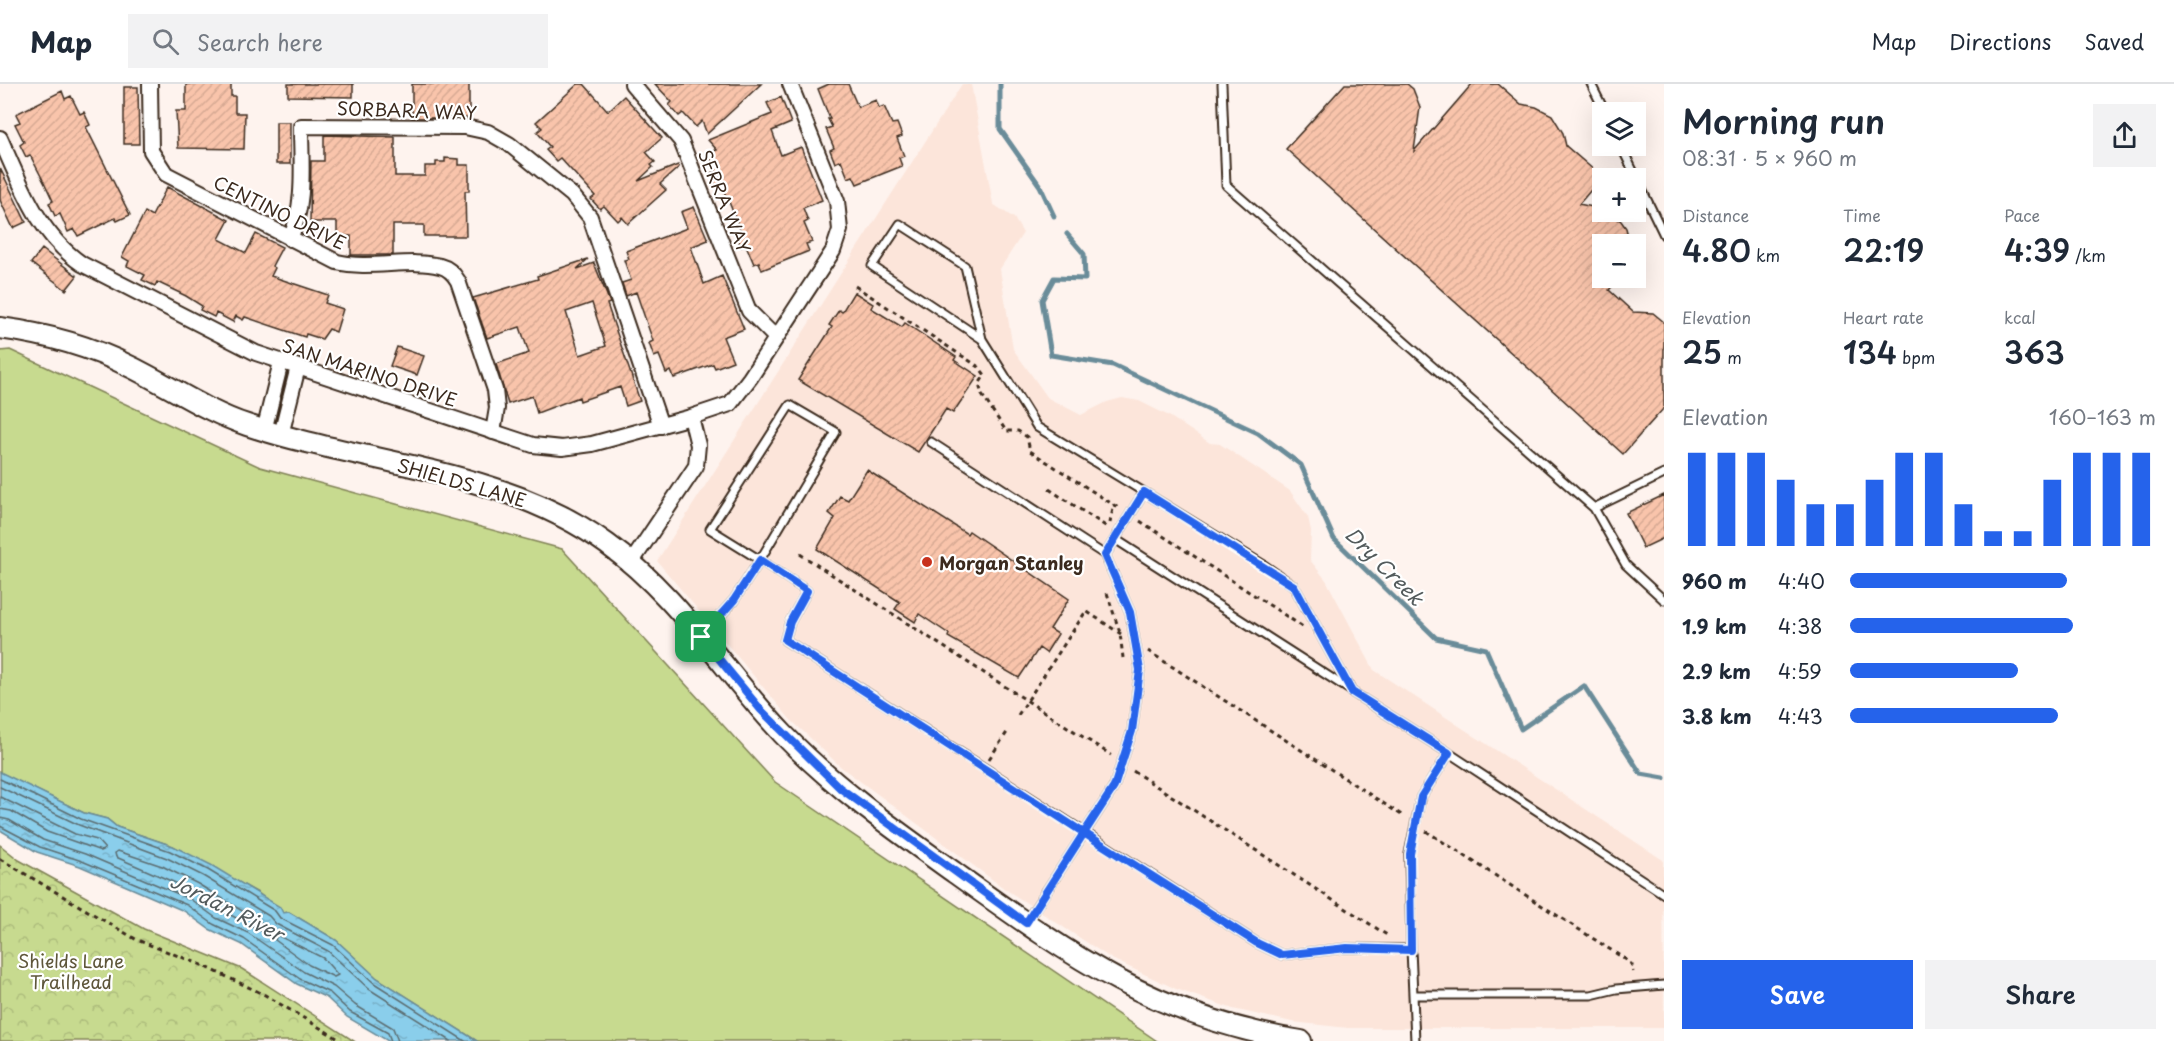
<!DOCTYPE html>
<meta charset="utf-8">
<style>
:root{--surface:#fff;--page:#f2f2f3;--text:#1f2937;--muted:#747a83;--line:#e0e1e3;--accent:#2563eb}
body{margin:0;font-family:"Playpen Sans",sans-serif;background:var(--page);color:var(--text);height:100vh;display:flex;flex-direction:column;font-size:22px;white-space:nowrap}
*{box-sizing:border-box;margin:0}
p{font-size:20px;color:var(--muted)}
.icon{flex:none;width:33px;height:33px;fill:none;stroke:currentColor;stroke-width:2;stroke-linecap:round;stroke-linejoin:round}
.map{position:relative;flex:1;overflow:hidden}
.side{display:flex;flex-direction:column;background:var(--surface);width:510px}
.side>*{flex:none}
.controls{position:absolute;left:1592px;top:18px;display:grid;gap:12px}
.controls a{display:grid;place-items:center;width:54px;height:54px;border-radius:0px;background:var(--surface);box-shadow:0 6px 24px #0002;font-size:30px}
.pin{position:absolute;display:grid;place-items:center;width:51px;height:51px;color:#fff;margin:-26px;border-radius:12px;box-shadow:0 3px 9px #0006}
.round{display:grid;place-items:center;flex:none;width:63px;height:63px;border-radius:0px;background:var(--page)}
.summary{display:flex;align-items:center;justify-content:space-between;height:102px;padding:0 18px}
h1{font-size:33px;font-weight:600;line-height:45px}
.stats{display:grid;grid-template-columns:repeat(3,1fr);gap:9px;height:102px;padding:6px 18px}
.stats div{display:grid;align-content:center}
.stats b{font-size:30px;font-weight:600}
.stats small{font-size:16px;font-weight:400}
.stats p{font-size:16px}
.chart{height:168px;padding:12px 18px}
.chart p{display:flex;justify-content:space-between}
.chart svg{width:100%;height:108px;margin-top:6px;stroke:var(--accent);stroke-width:6}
.primary-button{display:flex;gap:12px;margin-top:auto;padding:12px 18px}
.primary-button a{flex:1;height:69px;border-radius:0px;background:var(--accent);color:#fff;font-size:24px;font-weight:600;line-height:69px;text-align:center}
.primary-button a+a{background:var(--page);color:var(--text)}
ul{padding:0 18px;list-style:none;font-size:20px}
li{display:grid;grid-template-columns:96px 72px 1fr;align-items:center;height:45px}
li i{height:15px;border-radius:8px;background:var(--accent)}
header{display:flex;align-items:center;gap:36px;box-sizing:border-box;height:84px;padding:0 30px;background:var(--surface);border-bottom:2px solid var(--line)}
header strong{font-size:28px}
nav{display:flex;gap:33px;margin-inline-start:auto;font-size:21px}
.search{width:420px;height:54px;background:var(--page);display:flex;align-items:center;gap:15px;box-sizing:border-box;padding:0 21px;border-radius:0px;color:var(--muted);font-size:22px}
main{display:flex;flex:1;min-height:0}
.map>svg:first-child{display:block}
.built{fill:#fce5da}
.green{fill:#c7da8f;stroke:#818256;stroke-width:1.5}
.forest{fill:url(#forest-crowns);stroke:#818256;stroke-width:1.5}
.water{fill:url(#water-ripples);stroke:#6a8c99;stroke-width:1.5}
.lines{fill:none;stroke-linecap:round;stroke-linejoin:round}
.shore{stroke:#5b6c70;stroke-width:1.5}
.stream{stroke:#6a8c99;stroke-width:5}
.building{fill:url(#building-hatch);stroke:#3b2a1e;stroke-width:1.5;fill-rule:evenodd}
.service-casing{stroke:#3b2a1e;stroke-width:11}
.minor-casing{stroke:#3b2a1e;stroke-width:18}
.secondary-casing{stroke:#3b2a1e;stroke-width:24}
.path{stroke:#3b2a1e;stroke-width:3;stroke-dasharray:4.5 4.5;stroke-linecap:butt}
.service{stroke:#fff;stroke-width:7}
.minor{stroke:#fff;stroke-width:14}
.secondary{stroke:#fff;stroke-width:20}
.route-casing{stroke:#fff;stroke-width:12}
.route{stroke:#2563eb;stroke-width:8}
.poi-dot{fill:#c8321e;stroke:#fff;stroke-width:2}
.labels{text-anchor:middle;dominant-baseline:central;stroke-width:4.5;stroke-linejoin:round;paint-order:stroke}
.street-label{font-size:18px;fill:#3b2a1e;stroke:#fff}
.poi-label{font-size:18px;font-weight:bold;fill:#3b2a1e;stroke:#fff;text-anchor:start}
.park-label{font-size:18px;fill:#5e563a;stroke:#fff}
.water-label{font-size:20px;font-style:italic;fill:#535b5c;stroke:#fff}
</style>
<header>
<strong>Map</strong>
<div class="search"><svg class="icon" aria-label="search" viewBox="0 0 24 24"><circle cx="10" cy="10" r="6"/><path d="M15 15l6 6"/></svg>Search here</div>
<nav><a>Map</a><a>Directions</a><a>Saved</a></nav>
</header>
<main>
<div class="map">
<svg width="1664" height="957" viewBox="0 0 1664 957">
<defs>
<pattern id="forest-crowns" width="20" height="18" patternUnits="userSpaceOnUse" patternTransform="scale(1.5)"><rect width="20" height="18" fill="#c7da8f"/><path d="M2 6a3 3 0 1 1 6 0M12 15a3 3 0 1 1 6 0" fill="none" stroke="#acbb7b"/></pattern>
<pattern id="water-ripples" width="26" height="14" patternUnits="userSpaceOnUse" patternTransform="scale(1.5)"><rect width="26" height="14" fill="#8aceeb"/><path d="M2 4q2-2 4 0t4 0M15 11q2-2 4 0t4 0" fill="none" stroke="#78b1c9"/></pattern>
<pattern id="building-hatch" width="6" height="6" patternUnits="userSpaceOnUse" patternTransform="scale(1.5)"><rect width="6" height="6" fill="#f9c4ab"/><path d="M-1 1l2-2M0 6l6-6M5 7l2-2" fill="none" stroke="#d6a993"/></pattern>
</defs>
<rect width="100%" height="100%" fill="#fef3ee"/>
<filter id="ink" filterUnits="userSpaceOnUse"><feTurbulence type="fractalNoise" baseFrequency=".0167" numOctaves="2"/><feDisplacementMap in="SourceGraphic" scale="12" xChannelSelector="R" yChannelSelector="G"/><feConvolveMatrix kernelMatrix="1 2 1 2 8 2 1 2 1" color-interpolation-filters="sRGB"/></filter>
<g filter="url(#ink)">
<path class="built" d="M962,0H971L993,120L1014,134L1023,149L1000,185L1013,265L1048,314L1081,331L1107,318L1122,314L1139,317L1169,332L1210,359L1220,360L1290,407L1308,433L1311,447L1310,476L1326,496L1374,586L1663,776L1664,944H1348L1292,938L1233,925L1176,905L1112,875L1005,805L841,683L790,635L657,477Z"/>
<path class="green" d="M10,266L260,383L562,465L775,698L1157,957H477L377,894L336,856L289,828L283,829L258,809L173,762L117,743L107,735L84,729L3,690L0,688V267Z"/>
<path class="forest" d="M0,761L19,776L144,845L242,885L354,957H0Z"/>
<path class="water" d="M0,688L84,729L107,735L117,743L173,762L211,781L280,823L283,829L289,828L336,856L377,894L477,957H388L347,933L327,914L297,900L241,860L209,845L184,827L80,782L37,768L0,746Z"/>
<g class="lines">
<path class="shore" d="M0,695L81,735L170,767L208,786L275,827L280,834L333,861L374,899L465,957
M0,703L79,741L167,774L203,792L269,832L276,840L328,867L369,905L451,957
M0,713L75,750L97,756L105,765L101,767L47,748L11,727L0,725
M0,734L9,736L43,756L85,770L190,815L216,834L248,849L304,888L334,903L355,921L393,944L398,957
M0,742L40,763L82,777L187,821L213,840L244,855L300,895L330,909L350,928L388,949L391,957
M118,767L162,782L198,800L262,839L265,845L261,847L221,826L194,807L116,773L115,769Z
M277,851L323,874L338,891L334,893L309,881L275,856Z"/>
<path class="stream" d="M1000,0V45L1040,102L1054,132
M1067,150L1084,170L1085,195L1054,194L1042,216L1051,271L1113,281L1258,349L1301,381L1334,455L1436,554L1486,565L1521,645L1584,602L1641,690L1664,694"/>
</g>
<path class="building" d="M186,0H231V12H235V29H245L244,65L178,64L176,27H186Z
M288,0H353V13L288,12Z
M412,0H469V34H412Z
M578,0H584L608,27L624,12L662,54L646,68L655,78L651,81L653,83L638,97L678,81L679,83L660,100L666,106L628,140L622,133L618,137L604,122L600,125L591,115L595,112L560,74L556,77L546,66L550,63L537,48L542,44L536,38Z
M655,0H761L707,50L702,37L696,43L683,29L679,32L669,21L672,18Z
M829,0H848L858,23L876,16L879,24L884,22L892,40L897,39L902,52L897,54L904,72L899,74L902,82L857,100L853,92L848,94L841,76L835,79L830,66L834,64L826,45L832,43L828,35H830L818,5Z
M1345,0H1407L1413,5L1420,23L1414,67L1472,0H1498L1521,20L1536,23L1552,31L1563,49L1566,62L1602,93L1579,120L1602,125V128H1608L1621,137L1626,144L1630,160H1602V194H1620L1609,206L1633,228L1653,229L1664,238V324L1623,370L1286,65Z
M124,3H138L139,60H124Z
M62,7L65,15L71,12L80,30L84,28L90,41L86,43L130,131L117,137L115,134L78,152L74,145L68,148L60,130L55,132L49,119L53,117L45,100L30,71L26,73L20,61L24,58L15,40L20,38L16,30Z
M781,13L791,39L772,47L781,71L801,63L822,116L803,124L808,137L804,139L812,158L806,160L809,167L762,186L759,178L754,180L746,161L741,163L736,150L741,148L729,118L721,101L716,103L711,89L716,87L708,69L717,66L708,56L772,30L767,19Z
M276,38H290V80H276Z
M324,51L395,53V92H425V82H436V78H445V74L459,75V81H469V107H465L466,152H424V141H393V171H351V152H337V138H310L311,77H324Z
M0,84L26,138L13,144L0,116Z
M167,103L229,136L219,155L246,169L256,150L282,163L272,182L275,184L271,192L328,211L325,219L343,225L336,248L329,245L322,255L306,250L305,253L245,233L243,236L236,232L233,238L216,229L214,233L200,226L202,222L186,212L157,198L155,202L142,196L145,191L127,182L129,177L122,173L145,128L152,132Z
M694,123L708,156L691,163L704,200L722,192L744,245L723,253L733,277L715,284L713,280L674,294L671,287L666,289L659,271L654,273L649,259L653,257L636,208L626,212L622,199L631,196L624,176L629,175L626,167L687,144L681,128Z
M42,165L77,192L66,206L31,179Z
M588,175L577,185L594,179L610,219L607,220L640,317L626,322L620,303L580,317L579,313L537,329L532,312L508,320L496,280L529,269L520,243L487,254L473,214L538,195L537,192ZM592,219L606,262L580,271L566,228Z
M854,208L873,220L871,224L902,243L905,239L956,273L954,276L978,292L953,329L946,325L918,368L798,296L832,243L829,241L839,226L842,228Z
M397,263L424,272L417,291L390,282Z
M867,386L967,450L969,447L1069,515L1050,545L1058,550L1046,569L1039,564L1019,594L948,553L949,550L919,530L915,538L895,525L900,518L817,465L835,434L829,429L840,412L848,416Z
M1664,411V454L1643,464L1626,429Z"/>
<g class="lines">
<defs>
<path id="service" d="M1222,0L1226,101L1594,424L1664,390
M1591,0L1605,28
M1621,62L1664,151
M982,255L965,182L900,140L872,182L982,255L1037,343L1264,481L1294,502L1352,608L1449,669
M790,321L836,348L760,476L710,445Z
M931,358L1105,471
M1144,408L1115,455L1350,606
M1594,424L1626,481L1664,516
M702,552L734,516L760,476L807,507L790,538L785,556L1257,859L1282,871L1347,864L1411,865L1409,770L1421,713L1449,669L1664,810
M1027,837L1114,703L1132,647L1140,586L1130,528L1105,471L1115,455
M1411,865L1415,957
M1413,911H1591L1616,905L1664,901"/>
<path id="minor" d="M150,0L151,67L166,90L337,178C369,186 411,174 440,182C448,184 454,190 458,197L495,306L497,324L493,348
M632,0L681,57L749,227L775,253
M0,54C21,101 38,150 82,180L256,269L533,361L562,364L592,360L691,333L730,320L750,294L833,167L840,146L837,117L790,0
M290,155C306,119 301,80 301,42L465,43L488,48L509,60L572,111L590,133L661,342
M264,347L281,278
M281,351L298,283
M631,479L696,382L698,361L691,333"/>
<path id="secondary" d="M0,244C45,250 90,262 131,283C170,302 205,327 247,341C364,380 505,385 607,460C678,511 724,588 783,650C835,704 895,746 955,789C1071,872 1156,934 1301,957"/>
</defs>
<use href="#service" class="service-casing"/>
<use href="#minor" class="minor-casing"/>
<use href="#secondary" class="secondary-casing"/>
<path class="path" d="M855,202L979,283L985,291L979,300L982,311L1006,347H1018L1027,353L1030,367L1120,425
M1049,405L1107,443
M1140,437L1303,543
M1110,439L1114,420
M800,470L1111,671
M1107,509L1120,549L1123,574
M1148,567L1403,732
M1018,631L1086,527L1121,550
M989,675L1008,647
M1133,687L1390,853
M1426,747L1628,877L1632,881L1633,888
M0,775L137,856L202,881L265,911L342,957"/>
<use href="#service" class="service"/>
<use href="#minor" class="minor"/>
<use href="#secondary" class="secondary"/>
</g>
</g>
<g class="lines" filter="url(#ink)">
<defs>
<path id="route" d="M701,553L761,626L840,704L1026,839L1084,749L1257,859L1282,871L1347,864L1411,866L1410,770L1421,713L1449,669L1352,608L1294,502L1144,408L1105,471L1130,528L1140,586L1132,647L1114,703L1084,749L785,556L790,538L807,507L760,476L734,516L701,553"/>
</defs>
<use href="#route" class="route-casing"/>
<use href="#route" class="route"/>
</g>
<circle class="poi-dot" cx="927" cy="478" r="6"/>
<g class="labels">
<g class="street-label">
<text transform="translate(407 26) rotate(2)">SORBARA WAY</text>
<text transform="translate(725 117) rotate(68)">SERRA WAY</text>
<text transform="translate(280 128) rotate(26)">CENTINO DRIVE</text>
<text transform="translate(370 288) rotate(18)">SAN MARINO DRIVE</text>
<text transform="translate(462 398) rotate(16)">SHIELDS LANE</text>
</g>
<g class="poi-label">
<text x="939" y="478">Morgan Stanley</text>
</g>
<g class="park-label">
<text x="71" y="876">Shields Lane<tspan x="71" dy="21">Trailhead</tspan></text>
</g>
<g class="water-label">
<text transform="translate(1385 482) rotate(45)">Dry Creek</text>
<text transform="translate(227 823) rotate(27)">Jordan River</text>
</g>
</g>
</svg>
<div class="controls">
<a><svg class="icon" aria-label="layers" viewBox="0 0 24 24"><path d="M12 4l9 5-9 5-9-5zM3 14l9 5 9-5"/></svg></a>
<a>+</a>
<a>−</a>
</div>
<div class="pin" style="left:701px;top:553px;background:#1e9e55"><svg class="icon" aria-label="arrive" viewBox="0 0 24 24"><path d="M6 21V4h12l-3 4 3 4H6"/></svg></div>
</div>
<section class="side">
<div class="summary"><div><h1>Morning run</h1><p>08:31 · 5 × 960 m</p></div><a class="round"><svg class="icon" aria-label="share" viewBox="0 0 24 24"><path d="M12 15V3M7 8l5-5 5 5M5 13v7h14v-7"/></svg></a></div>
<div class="stats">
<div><p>Distance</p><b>4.80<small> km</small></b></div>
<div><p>Time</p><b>22:19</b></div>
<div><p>Pace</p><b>4:39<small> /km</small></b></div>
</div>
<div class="stats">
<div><p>Elevation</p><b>25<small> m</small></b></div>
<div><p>Heart rate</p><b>134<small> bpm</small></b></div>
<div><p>kcal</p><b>363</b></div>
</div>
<div class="chart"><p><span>Elevation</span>160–163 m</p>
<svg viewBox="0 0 160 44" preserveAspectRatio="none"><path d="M5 44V6M15 44V6M25 44V6M35 44V17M45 44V27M55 44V27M65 44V17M75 44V6M85 44V6M95 44V27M105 44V38M115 44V38M125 44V17M135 44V6M145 44V6M155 44V6"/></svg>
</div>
<ul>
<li><b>960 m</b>4:40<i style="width:71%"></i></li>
<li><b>1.9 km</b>4:38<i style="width:73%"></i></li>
<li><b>2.9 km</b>4:59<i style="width:55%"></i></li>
<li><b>3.8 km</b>4:43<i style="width:68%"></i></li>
</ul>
<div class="primary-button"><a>Save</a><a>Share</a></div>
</section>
</main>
